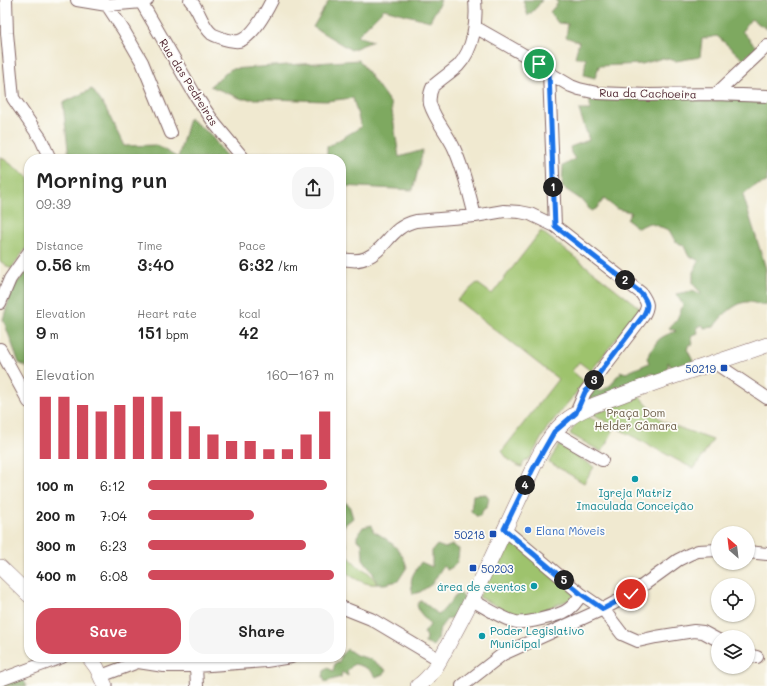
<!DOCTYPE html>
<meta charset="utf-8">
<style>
:root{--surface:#fff;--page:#f6f6f6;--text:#222;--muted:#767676;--accent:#d1495b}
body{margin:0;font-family:Mali,sans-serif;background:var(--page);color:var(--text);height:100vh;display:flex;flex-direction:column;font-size:15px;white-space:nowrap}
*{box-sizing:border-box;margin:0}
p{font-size:13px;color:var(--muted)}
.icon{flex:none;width:22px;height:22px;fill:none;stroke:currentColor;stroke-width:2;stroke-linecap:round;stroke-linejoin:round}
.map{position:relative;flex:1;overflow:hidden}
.sheet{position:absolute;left:24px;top:154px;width:322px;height:508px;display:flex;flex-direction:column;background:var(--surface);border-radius:16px;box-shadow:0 1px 3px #0004}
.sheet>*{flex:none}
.needle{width:26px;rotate:332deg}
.fabs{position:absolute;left:711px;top:526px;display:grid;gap:8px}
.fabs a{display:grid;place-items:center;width:44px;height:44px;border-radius:50%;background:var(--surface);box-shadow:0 1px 3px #0004;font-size:20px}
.pin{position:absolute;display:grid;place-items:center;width:34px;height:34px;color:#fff;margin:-17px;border:2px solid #fff;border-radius:50%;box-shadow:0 1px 4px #0007}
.km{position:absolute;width:20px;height:20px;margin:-10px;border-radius:50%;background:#222;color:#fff;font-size:11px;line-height:20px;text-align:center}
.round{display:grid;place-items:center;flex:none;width:42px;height:42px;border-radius:16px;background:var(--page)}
.headline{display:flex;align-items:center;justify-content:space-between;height:68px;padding:0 12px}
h1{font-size:22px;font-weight:600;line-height:30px}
.figures{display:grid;grid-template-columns:repeat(3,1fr);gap:6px;height:68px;padding:4px 12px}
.figures div{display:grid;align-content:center}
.figures b{font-size:17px;font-weight:600}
.figures small{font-size:11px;font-weight:400}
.figures p{font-size:11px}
.chart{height:112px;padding:8px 12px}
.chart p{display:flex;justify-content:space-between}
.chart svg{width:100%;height:72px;margin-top:4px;stroke:var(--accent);stroke-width:6}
.button{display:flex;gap:8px;margin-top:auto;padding:8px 12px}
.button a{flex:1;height:46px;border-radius:16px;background:var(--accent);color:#fff;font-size:16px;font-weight:600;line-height:46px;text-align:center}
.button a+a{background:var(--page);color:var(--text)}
ul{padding:0 12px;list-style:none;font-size:13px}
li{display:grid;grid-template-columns:64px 48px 1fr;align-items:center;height:30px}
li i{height:10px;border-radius:5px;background:var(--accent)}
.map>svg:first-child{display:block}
.green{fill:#9ec36d;stroke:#74714c}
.forest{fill:#7ea960;stroke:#646446}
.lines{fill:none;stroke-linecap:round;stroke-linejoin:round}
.minor-casing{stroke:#846665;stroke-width:14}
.major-casing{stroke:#846665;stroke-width:16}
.minor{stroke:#fff;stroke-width:12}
.major{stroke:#fff;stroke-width:15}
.route-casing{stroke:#fff;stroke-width:8}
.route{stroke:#1a73e8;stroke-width:5}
.transit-dot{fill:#1a4fb4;stroke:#fdfcf7;stroke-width:1.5}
.culture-dot{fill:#0f9aa8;stroke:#fdfcf7;stroke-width:1.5}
.shop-dot{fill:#3f7fe0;stroke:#fdfcf7;stroke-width:1.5}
.labels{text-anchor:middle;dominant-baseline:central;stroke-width:3.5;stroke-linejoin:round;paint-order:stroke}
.street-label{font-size:11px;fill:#4a1f2b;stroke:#fdfcf7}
.transit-label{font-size:11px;fill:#164399;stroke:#fdfcf7;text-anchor:end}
.park-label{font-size:11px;fill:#675842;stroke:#fdfcf7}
.culture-label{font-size:11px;fill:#0d838f;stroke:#fdfcf7}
.shop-label{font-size:11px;fill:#366cbe;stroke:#fdfcf7;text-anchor:start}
</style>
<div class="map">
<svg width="767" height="686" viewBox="0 0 767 686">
<rect width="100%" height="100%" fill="#fdfcf7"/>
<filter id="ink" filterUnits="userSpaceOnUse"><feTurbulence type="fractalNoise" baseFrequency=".025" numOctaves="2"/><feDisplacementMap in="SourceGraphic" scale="8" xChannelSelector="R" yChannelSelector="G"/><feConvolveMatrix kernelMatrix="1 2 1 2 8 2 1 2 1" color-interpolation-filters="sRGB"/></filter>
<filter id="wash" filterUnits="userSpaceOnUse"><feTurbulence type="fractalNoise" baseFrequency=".012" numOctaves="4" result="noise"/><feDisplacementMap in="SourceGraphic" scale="16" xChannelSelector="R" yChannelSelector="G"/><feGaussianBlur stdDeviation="0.9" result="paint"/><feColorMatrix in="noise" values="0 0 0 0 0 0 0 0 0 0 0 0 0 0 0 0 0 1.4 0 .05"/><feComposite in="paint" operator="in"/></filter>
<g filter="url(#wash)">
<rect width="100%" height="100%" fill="#f0e9d0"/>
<path class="green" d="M0,156L29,178V244L11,269L0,261Z
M541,231L640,308L591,371L579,362L572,371L585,382L547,428L531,457L524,462L522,467C512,464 507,459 502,451L558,379L457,300L477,283L492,294Z
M640,397L663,422L713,440L694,469L615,427L593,414Z
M582,413L613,431L602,452L570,434Z
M559,445L594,467L584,483L549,462Z
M341,537H342L347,545L343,551L360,568C366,569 375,578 377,584C364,586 350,576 341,568Z
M508,537L575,592L572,599L521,618L479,597Z"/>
<path class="forest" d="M329,0H441L430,21L384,9L357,36L373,41L351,50L313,27Z
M523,0H542L537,7L528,16Z
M555,0H767V29L751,19L742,31L757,48L743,59L717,36L702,39L700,57L676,61L663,58L642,64L599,66L595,78L584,75L586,58L575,57L579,42L566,37L568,24L558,23L550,12L558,3Z
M359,60L391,104L399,157L423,150L413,190L342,186L341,185V159H327V147L361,127L353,98L326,101L272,99H242L210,86L231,69Z
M92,89L105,107L124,146L156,145L178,158L189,118L210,134L228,159H69L63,103Z
M590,95L697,98L718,100L721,97L767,100V182L755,186L743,195L766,269C764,281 767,293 767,305C760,307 754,301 746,302C735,303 719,318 714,327L704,328L703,325L697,327L698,333L691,336L693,344L689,345L687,349L693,361L691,366L674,371L668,362V367L661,376L650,373L642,379H635L634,385L627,386V383L619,389L616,387L613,393L588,400V396L595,388L600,392L612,384L616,377L621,373L620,371L626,373L649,363L647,358C658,340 655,339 676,331L669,328L677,319L683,305L676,294L692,291L702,294L693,284V272L699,261L688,255L684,246L675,241L669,230L649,223L638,228L627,220L631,212L617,209L604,199L596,209L591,211L583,201L562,187L563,166L575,159L571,153L570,147L589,140L579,110H590Z
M29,268V368L19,363L3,319L13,287Z
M486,494L489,498L487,507L483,510L480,516H476L471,511L473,495Z
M341,500L349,505L353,518L341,528Z
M372,525L373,531C388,539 402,549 407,567L398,581L385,584H377L372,571L363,559L362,543L357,540V536L363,527Z
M437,545L445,548L452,545L459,549C458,561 458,565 447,570L443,566L432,584L420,592L413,594C409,577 412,576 421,562L432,567V551Z
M459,592L467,601L456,617L447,619L440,628L438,639L433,646L425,643L426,637L424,633L430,625L419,611L417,605L421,600L439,615Z
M347,649L356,655L370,659L386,670L383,674L376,677C370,669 364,666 354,664L347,671L348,676L342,672L341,677L325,682L323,677L324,671L328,668L333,671L335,663L339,662L342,654Z
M21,676L27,686H0V685Z"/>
</g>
<g filter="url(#ink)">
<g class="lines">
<defs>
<path id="minor" d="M6,0L7,33L13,98L41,139L50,159
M77,0L107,5L142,2L147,0
M140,0L194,93L215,124L244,159
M190,0C200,10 201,25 212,34C215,36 220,37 224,39C228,40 235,42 239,41C253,37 266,12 272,0
M475,0C477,22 474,49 458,66C450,73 441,79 433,86C430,92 429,98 430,104C435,120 447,133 454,148C464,170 469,193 475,216
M107,5L124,31L142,62L171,133
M475,27L533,60L549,73L571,86L579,89L597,93L648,95L716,94L767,96
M549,73L555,226
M716,94L767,46
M341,259C349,260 358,262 366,258C387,249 390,227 416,221L475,216L504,211L520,212L530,214L555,226L641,293C648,303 649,306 643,316L585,392L576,413
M0,303L10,279L29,252
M0,349L29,402
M715,363L767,398
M554,432L602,460
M504,529L581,594L603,609L622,634L638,641L656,637L694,631L703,632L718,640
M748,552L767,554
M472,600C485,607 502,619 516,622C526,624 555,616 564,612C572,608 577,602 581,594
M341,607L371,619L440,660
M748,655L757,657
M196,666L197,686
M101,676L138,662L164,666H196L266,661L291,657
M0,680L62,657
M462,686L503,654L603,609L631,594L678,560L690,554L698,551L718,550"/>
<path id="major" d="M0,567L29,595
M89,657L97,668L105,686
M418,686C434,675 442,656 451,639C477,593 498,543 521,495C532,470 543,441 564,422C581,408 603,402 624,394C671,376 719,362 767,345"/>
</defs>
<use href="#minor" class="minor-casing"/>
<use href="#major" class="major-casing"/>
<use href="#minor" class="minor"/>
<use href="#major" class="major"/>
</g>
</g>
<g class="lines" filter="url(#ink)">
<defs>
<path id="route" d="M539,64L549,73L555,226L641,293C648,303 649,306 643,316L585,392L576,413L554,432L533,469L504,529L581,594L603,609L631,594"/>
</defs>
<use href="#route" class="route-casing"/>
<use href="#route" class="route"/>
</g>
<g class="transit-dot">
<rect x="720" y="364" width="8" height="8" rx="2"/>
<rect x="489" y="530" width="8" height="8" rx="2"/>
<rect x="469" y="564" width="8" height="8" rx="2"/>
</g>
<g class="culture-dot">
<circle cx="635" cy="479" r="4"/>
<circle cx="534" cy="586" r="4"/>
<circle cx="482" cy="636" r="4"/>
</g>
<circle class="shop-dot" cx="528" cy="530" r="4"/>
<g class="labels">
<g class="street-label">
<text transform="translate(189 82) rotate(58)">Rua das Pedreiras</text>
<text transform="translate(648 93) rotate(1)">Rua da Cachoeira</text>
</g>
<g class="transit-label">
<text x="716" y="368">50219</text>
<text x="485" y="534">50218</text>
<text x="481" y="568" text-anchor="start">50203</text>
</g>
<g class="park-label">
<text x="636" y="412">Praça Dom<tspan x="636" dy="13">Helder Câmara</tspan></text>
</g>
<g class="culture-label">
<text x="635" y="492">Igreja Matriz<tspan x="635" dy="13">Imaculada Conceição</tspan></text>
<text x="526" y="586" text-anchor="end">área de eventos</text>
<text x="490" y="630" text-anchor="start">Poder Legislativo<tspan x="490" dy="13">Municipal</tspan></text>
</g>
<g class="shop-label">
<text x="536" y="530">Elana Móveis</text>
</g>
</g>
</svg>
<div class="fabs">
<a><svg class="needle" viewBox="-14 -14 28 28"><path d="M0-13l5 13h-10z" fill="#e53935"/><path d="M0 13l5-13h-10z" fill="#767676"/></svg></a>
<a><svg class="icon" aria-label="locate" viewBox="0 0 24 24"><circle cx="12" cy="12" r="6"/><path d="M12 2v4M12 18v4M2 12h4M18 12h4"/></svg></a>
<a><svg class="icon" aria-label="layers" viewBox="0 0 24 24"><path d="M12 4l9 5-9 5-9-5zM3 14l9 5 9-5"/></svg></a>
</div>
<div class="pin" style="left:539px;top:64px;background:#1e9e55"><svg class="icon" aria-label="arrive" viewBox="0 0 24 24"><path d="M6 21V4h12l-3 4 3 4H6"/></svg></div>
<div class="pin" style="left:631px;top:594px;background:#d93025"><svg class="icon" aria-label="check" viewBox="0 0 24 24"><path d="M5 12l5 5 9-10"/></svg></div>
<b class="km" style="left:553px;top:187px">1</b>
<b class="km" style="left:625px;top:280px">2</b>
<b class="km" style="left:594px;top:380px">3</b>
<b class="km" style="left:525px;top:485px">4</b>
<b class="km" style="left:564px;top:580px">5</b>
<section class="sheet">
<div class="headline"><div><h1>Morning run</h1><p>09:39</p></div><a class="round"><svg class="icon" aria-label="share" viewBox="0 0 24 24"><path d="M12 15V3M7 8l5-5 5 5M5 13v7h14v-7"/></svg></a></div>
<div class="figures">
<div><p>Distance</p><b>0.56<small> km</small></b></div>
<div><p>Time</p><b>3:40</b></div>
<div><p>Pace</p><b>6:32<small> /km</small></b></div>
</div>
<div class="figures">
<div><p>Elevation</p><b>9<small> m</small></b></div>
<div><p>Heart rate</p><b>151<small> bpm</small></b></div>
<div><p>kcal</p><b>42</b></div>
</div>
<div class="chart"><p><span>Elevation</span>160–167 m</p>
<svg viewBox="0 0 160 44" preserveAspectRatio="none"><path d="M5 44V6M15 44V6M25 44V11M35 44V15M45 44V11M55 44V6M65 44V6M75 44V15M85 44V24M95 44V29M105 44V33M115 44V33M125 44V38M135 44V38M145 44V29M155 44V15"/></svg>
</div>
<ul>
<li><b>100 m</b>6:12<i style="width:96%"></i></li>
<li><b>200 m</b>7:04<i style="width:57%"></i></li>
<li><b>300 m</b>6:23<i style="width:85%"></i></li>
<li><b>400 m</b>6:08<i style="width:100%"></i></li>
</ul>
<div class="button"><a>Save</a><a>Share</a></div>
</section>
</div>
